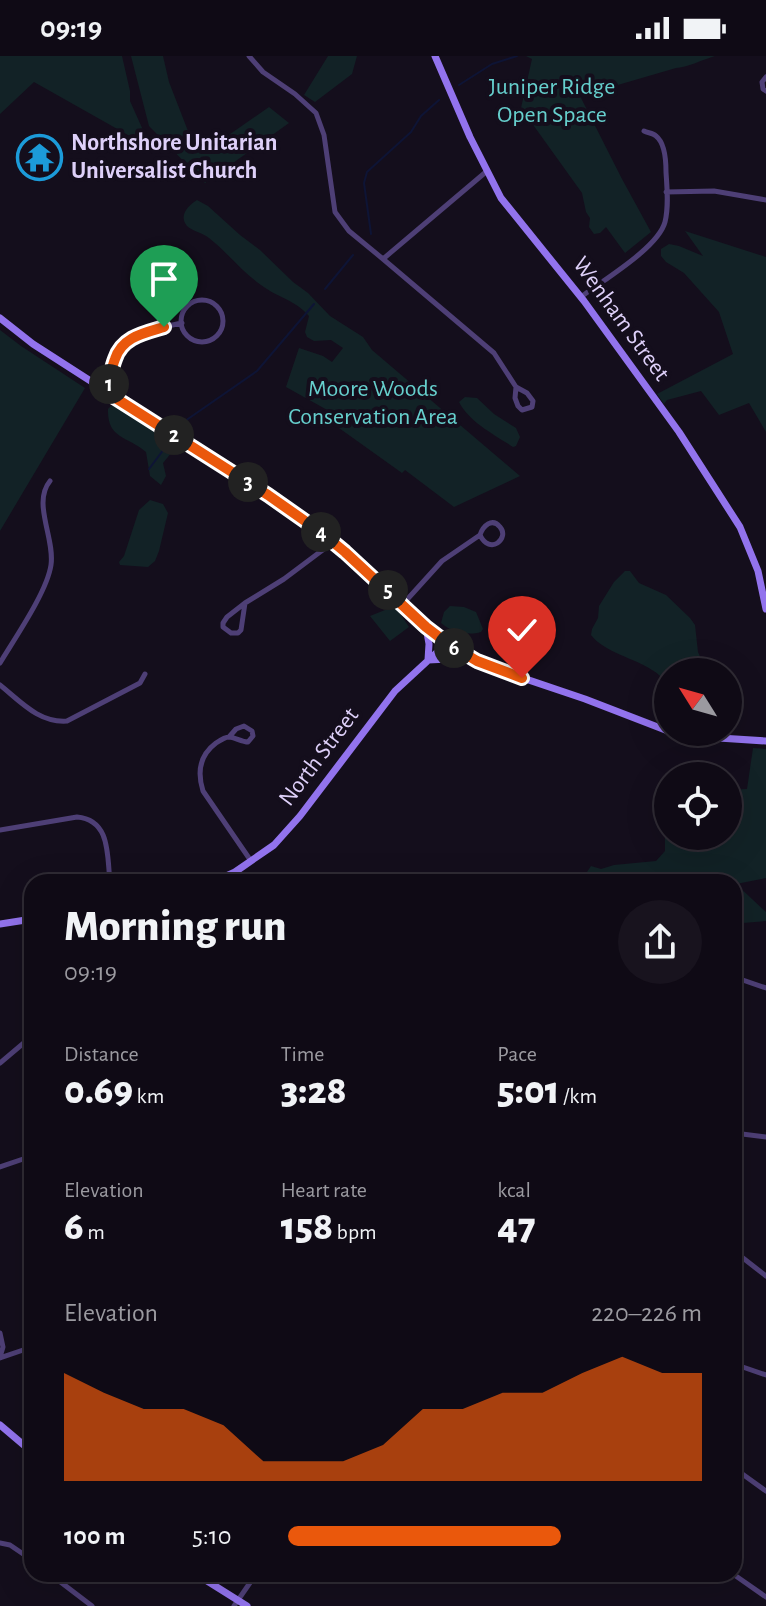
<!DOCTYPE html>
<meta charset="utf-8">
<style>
:root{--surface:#0f0a15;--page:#18131e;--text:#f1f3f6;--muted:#9b9aa0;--line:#2f2b34;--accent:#ea580c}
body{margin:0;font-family:"Alegreya Sans",sans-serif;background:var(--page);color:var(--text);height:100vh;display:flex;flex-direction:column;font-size:30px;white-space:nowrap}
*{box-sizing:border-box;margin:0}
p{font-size:26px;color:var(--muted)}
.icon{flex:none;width:44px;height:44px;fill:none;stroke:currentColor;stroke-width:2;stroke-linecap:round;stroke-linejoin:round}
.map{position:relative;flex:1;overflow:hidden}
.side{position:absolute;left:24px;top:818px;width:718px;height:708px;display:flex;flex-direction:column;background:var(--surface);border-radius:24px;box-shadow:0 8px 32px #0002,0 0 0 2px var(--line)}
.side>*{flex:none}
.needle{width:52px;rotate:307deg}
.buttons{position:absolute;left:654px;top:602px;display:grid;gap:16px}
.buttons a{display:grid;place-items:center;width:88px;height:88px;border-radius:50%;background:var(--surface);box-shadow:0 8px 32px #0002,0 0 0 2px var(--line);font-size:40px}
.pin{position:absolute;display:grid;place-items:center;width:68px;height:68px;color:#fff;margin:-82px -34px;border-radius:50% 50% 50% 0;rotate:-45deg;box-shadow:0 0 8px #0007}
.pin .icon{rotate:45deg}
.km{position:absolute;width:40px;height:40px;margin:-20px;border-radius:50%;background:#222;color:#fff;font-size:22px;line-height:40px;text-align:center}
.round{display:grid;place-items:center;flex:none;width:84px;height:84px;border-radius:42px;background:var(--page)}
.head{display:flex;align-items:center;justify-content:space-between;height:136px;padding:0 40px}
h1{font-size:44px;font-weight:800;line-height:60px}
.metrics{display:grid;grid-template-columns:repeat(3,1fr);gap:12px;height:136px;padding:8px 40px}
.metrics div{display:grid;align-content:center}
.metrics b{font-size:40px;font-weight:800}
.metrics small{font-size:22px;font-weight:400}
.metrics p{font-size:22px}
.chart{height:224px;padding:16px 40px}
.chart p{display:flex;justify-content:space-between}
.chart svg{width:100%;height:144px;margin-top:8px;fill:var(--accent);opacity:.7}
ul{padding:0 40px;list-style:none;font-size:26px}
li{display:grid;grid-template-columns:128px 96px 1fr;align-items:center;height:60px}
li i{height:20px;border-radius:10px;background:var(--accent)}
.status{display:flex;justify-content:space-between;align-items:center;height:56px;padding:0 40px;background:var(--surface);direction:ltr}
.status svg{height:22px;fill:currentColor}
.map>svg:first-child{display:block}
.green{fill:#122226}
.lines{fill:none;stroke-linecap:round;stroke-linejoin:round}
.stream{stroke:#0e1435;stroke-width:2}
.street{stroke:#4e3f76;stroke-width:5}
.secondary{stroke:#9273ed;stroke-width:7}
.route-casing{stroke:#fff;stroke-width:16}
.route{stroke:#ea580c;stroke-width:10}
.labels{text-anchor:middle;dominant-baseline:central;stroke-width:8;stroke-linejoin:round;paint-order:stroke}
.park-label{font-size:24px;fill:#66cfcd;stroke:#140e1c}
.poi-label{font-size:24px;font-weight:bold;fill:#ded0f9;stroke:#140e1c;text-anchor:start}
.street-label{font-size:24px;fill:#ded0f9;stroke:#140e1c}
</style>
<div class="status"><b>09:19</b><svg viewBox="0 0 49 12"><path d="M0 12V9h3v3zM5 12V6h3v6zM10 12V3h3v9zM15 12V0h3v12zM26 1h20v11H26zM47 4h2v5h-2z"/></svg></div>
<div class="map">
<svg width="766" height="1550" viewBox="0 0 766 1550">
<rect width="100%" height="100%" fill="#140e1c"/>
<path class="green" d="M0,0H122L130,35V45L151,92L34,26L0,58Z
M131,0H163L169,26L188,75L210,92L269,51L289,67L205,127L149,70Z
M328,0H357L352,18L315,46L304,39Z
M526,0H715C704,3 686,12 676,12L580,40L622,123L651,176L625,197L606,171L600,177L594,178L589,171L590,162L586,156L582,137L521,52L532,3Z
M197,144L208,150L240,179L260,194L293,226L308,237L330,260L363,281L372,294L520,420L454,451L405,414L402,417L325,362L329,355L286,331L299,292L323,300L332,306L343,292L331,284L314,285L307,281L305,276L309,260C294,243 278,242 261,229C242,216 227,196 209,182C203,177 192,175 187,170C178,159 189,149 197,144Z
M685,175L766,201V376L749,347L719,359L701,335L667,344L664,348L657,338L733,298L719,256L684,217L666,206L661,200V193L669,188L679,190L703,200Z
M0,274L21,290L85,332L0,475Z
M465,341L477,342L494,358L516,372L520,381L516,390L513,391C495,379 469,366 459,346Z
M111,350C127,351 138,365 151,373C156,377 163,379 168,384C173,389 172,390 172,396L163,407L166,420L161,429L150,420L146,396C127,380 107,383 108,353Z
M150,444L163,448L168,457L159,495L155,505L148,511L120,509L119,506L124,500L139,454Z
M625,515H630L639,527L666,539L690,562L695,569L698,596L706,614V616H668V624C661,622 658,617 652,614C634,602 604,596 591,579L592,573L598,562L599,550L614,526Z
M395,550L409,571L390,585L370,560Z
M450,550L464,551L476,556L483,573L481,576C468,580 451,576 441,567L444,556Z
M753,692L766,693V822L736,828L766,856V865L743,867L734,865V826H673V821L667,826H588L587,816L591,810L601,813L614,809L656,805L665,795V777L668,774V780H728V734L747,733Z"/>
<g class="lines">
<path class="stream" d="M459,29L492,8L517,0
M371,178L364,127L367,116L411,76L421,60L439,44
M325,233L353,199
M179,374L185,365L257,315L314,248
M149,413L170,385"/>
<path class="street" d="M249,0L263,16L295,38L316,57L324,79L335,156L349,175L383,203L487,115
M766,21L762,26L763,33L766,35
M666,136L714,135L766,144
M383,203L494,297L516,331L515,342L518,350L522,354L532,351L533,345L527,337L516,331
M581,241C603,224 658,192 665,166C669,150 667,132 666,116C666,105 665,87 656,80C653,77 648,77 644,75
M181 265a21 21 0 1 1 42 0a21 21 0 1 1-42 0Z
M106,335C111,324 111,313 115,303C124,276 158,272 182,267
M245,547L241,574L238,577H231L223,571V567L227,561L245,547L284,523L332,487
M403,548L442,505L480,479C483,470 492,461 500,471C510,482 490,500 480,479
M0,607C15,582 47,536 51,509C55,482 32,447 50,425
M0,629C21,646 39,667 67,665L140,627L145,618
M229,681L236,673L244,670L252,675L253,680L248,686C242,686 234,681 229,681C225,681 219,685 216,687C200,699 197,716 203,735L251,805
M0,774L77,761C111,764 107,800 110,826
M734,921L766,932
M0,1007L32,980
M734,1077L766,1081
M0,1111L32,1100
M734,1195L766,1220
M0,1277L3,1291L0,1301
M0,1302L32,1291
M734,1308L766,1319
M734,1412L766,1435
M0,1487L10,1489L32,1504
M50,1518L92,1550
M733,1518L766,1541
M234,1550L256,1518"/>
<path class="secondary" d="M435,0L470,81L501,142L584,245L679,376L740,471L758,515L766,553
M0,262L33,288L268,439L322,477L390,536L426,571L460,595L496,613L585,643L668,675
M426,571L429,588L428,604L469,602
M670,676L688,680L766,685
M213,826L235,816L274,789L300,760L395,635L447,587
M0,868L32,863
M0,1369L32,1396
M196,1518L247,1550"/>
</g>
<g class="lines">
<defs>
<path id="route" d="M164,271C144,277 122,281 115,303C111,313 110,325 106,336L268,439L322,477L345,496L426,571L447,587L477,605L522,622"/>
</defs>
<use href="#route" class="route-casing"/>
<use href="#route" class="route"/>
</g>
<defs>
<symbol id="temple-ring" viewBox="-11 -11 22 22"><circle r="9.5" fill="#140e1c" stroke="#1c9bd9" stroke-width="1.5"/><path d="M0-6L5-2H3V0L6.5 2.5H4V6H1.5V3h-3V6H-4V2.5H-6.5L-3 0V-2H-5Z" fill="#1c9bd9"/></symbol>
</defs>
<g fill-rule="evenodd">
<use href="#temple-ring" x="14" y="76" width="51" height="51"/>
</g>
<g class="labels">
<g class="park-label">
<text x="552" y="31">Juniper Ridge<tspan x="552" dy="28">Open Space</tspan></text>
<text x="373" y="333">Moore Woods<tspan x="373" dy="28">Conservation Area</tspan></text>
</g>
<g class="poi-label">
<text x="71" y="87">Northshore Unitarian<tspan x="71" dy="28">Universalist Church</tspan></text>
</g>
<g class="street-label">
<text transform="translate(621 263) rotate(54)">Wenham Street</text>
<text transform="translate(319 701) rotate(-53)">North Street</text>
</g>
</g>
</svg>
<div class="buttons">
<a><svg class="needle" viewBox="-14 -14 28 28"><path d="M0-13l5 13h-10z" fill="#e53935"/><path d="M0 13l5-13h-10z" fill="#9b9aa0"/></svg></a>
<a><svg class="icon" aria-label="locate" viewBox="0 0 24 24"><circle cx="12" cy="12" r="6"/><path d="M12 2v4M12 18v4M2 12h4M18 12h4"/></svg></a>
</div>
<div class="pin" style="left:164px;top:271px;background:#1e9e55"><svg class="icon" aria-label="arrive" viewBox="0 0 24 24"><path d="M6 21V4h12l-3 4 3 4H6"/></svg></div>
<div class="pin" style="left:522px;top:622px;background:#d93025"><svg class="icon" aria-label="check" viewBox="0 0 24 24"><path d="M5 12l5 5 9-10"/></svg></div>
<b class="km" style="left:109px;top:328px">1</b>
<b class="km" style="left:174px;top:379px">2</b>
<b class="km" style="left:248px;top:426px">3</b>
<b class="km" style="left:321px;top:476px">4</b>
<b class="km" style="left:388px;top:534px">5</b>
<b class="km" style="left:454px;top:592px">6</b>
<section class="side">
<div class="head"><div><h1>Morning run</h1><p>09:19</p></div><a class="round"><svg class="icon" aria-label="share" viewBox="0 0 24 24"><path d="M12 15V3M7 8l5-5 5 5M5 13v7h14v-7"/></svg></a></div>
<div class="metrics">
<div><p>Distance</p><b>0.69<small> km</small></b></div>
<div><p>Time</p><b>3:28</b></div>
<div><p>Pace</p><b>5:01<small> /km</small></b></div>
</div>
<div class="metrics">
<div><p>Elevation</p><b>6<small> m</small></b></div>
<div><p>Heart rate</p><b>158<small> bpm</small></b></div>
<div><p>kcal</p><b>47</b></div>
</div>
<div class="chart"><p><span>Elevation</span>220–226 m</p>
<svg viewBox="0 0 160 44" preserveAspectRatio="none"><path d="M0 44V11L10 17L20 22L30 22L40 27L50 38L60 38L70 38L80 33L90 22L100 22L110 17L120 17L130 11L140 6L150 11L160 11V44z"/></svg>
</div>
<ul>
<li><b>100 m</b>5:10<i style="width:66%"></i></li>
</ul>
</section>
</div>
